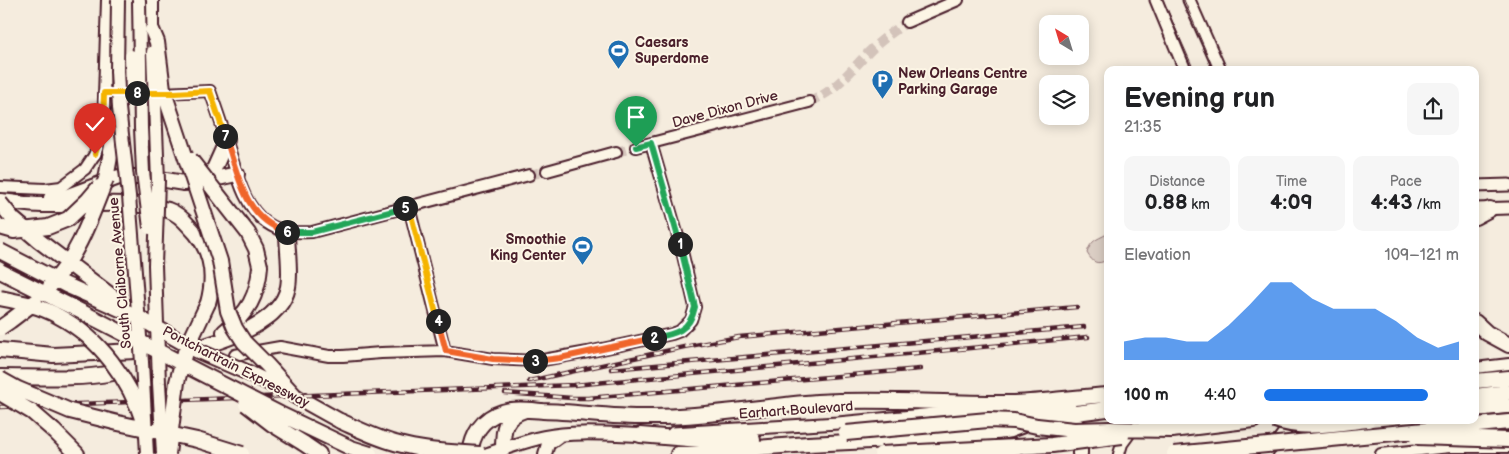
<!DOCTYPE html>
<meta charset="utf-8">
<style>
:root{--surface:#fff;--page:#f6f6f6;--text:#202124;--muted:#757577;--accent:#1a73e8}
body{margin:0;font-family:"Balsamiq Sans",sans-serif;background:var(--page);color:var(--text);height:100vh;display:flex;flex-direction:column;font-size:19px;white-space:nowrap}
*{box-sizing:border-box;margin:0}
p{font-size:16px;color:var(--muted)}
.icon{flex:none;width:28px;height:28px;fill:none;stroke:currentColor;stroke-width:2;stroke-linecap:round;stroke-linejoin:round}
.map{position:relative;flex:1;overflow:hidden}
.drawer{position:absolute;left:1104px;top:66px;width:375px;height:358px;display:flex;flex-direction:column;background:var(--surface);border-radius:10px;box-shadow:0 2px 12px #0003}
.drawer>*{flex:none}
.needle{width:32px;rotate:322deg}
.controls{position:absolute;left:1039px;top:15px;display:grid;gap:10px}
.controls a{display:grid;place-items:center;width:50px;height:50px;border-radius:10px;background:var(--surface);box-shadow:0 2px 12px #0003;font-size:25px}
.pin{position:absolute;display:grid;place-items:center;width:42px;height:42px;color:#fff;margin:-51px -21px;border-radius:50% 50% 50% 0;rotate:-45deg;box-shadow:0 0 5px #0007}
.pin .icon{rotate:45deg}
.km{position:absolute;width:25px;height:25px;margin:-12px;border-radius:50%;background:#222;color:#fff;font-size:14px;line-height:25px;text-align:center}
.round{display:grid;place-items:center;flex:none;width:52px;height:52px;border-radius:10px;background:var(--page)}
.overview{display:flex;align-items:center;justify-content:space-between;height:85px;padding:0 20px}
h1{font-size:28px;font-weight:800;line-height:38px}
.figures{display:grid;grid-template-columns:repeat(3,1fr);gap:8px;height:85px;padding:5px 20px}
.figures div{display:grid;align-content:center;border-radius:10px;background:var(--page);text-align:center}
.figures b{font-size:21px;font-weight:800}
.figures small{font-size:14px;font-weight:400}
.figures p{font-size:14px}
.chart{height:140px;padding:10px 20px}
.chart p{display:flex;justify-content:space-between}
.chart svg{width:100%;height:90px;margin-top:5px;fill:var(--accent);opacity:.7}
ul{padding:0 20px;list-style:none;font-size:16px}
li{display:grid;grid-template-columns:80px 60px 1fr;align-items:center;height:38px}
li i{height:12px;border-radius:6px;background:var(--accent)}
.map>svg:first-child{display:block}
.grass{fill:#dbcec4;stroke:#927678}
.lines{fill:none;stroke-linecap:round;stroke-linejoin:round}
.tertiary-tunnel{stroke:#d3c3ba;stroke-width:10;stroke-dasharray:10 5;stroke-linecap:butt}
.tertiary-casing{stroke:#4a1f2b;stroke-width:14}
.secondary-casing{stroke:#4a1f2b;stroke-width:15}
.primary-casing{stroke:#4a1f2b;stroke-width:16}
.motorway-casing{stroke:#4a1f2b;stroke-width:18}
.tertiary{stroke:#fcf5e5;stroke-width:10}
.secondary{stroke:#fcf5e5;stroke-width:11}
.primary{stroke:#fcf5e5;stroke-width:12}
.motorway{stroke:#fcf5e5;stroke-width:14}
.tram{stroke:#4a1f2b;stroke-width:1}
.rail-casing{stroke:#4a1f2b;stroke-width:4.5}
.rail{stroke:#fcf5e5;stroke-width:2.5;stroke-dasharray:8;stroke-linecap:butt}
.primary-bridge-casing{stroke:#4a1f2b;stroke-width:16;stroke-linecap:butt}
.motorway-bridge-casing{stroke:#4a1f2b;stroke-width:18;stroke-linecap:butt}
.primary-bridge{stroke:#fcf5e5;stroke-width:12}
.motorway-bridge{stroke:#fcf5e5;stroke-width:14}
.split-1-casing{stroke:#fff;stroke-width:10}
.split-2-casing{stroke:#fff;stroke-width:10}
.split-3-casing{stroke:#fff;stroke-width:10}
.split-4-casing{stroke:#fff;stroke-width:10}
.split-5-casing{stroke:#fff;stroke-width:10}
.split-6-casing{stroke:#fff;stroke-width:10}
.split-7-casing{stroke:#fff;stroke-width:10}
.split-8-casing{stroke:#fff;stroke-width:10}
.split-9-casing{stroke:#fff;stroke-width:10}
.split-1{stroke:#22a559;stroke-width:6}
.split-2{stroke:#22a559;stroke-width:6}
.split-3{stroke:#f0652b;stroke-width:6}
.split-4{stroke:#f0652b;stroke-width:6}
.split-5{stroke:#f5b400;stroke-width:6}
.split-6{stroke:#22a559;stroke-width:6}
.split-7{stroke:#f0652b;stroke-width:6}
.split-8{stroke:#f5b400;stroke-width:6}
.split-9{stroke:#f5b400;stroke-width:6}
.labels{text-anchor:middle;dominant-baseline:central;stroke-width:4;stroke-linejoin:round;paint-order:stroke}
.poi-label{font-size:14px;font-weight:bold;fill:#4a1f2b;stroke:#fcf5e5;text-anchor:start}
.street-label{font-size:14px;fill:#4a1f2b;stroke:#fcf5e5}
</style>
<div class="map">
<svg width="1509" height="454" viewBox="0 0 1509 454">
<rect width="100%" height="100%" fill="#f5ecde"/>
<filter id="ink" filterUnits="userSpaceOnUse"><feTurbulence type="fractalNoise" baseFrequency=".02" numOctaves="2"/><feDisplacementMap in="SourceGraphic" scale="10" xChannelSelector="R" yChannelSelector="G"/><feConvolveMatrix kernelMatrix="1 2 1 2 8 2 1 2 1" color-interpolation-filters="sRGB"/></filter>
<g filter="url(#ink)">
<path class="grass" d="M1107,234V260C1097,265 1093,263 1087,253C1091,240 1096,240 1107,234Z"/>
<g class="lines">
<path class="tertiary-tunnel" d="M809,102C837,91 852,68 873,48C884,38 895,30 907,22
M616,152L636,147
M529,175L547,171"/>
<defs>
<path id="tertiary" d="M907,22L958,0
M104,93H126
M160,93L210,91C216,108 222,125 227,142C236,169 242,206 267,223C281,233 295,233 312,232L529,175
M636,147L809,102
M547,171L616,152
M0,187L45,189L61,187L85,169L95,154L103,129L107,0
M409,207L445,351
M235,355L280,347L329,356H343L381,353L445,351L493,359L537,361L588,352L672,334L680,331L691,320L695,307L681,247L651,143
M1475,368L1509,364
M1158,425L1194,420
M1119,454L1122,444L1130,433
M1381,454L1450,447H1509"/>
<path id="secondary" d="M1156,0L1185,70
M1189,0L1220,70
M1475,186L1509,185
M1475,209L1509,208
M673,433L838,423L966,411L1071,409
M1265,454C1275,444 1286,434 1290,420"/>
<path id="primary" d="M152,30V0
M488,454C506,448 525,441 544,437C575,431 608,434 640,435
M545,454L548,444L559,436"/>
<path id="motorway" d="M106,179L118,112
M200,182L237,174
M51,198L68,196L119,177H147L184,183L200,182L214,169L227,140
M0,201C14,202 28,205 42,205C81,206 131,199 168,210C177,213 183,219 189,226C211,247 216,274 208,303
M1475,217L1490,209
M1475,322L1487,333L1509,345
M224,332C248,313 258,296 260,266
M0,350L53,355L198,348C228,339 281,323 288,287C291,271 287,249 287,232
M0,377C38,377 75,380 113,373
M1475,381L1509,378
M295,396L340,421
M1475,396L1509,392
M1475,409L1509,406
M1058,415C1082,419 1080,434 1080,454
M1172,430L1254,420
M54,431L77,454
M640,435L712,441L753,439
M303,443L319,454
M503,449C503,430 503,417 525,410
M470,454C472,435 482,418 502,412C514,408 530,410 543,411C579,412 616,418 652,417C708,417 762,406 817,402C883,398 948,404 1014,403C1045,402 1076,397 1108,395
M678,454L808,444L975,436L1010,430L1045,417L1107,409"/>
</defs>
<use href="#tertiary" class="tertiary-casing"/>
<use href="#secondary" class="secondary-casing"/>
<use href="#primary" class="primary-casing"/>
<use href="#motorway" class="motorway-casing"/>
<use href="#tertiary" class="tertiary"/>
<use href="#secondary" class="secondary"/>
<use href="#primary" class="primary"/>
<use href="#motorway" class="motorway"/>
<path class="tram" d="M1163,0L1194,70
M1184,0L1214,70"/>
<defs>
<path id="rail" d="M611,369L1084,327
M529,381L684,347L739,337L1077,307
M505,393L572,398H588L920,369
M0,407L574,385L1088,337"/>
</defs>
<use href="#rail" class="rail-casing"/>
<use href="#rail" class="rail"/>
<defs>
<path id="primary-bridge" d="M118,0L117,71L119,108L129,196L142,362L147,454
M139,0L141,128L143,172L150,228
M153,52L158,181L155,265L159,383L163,454
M131,56L132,96"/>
<path id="motorway-bridge" d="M152,30L157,42L163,89L220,261L228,311L235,328L244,342L267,365L295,396
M190,159L248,233L256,249L260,266
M0,203L13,219L38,240L122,304
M0,227L14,231L48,227L68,219L88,200L99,187
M0,251L66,285L136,316L196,350L251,374L288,392
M0,271L80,311L280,414L351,448L370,454
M50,286C78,256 91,217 106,179
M0,298C20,302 41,306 58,316C100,338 130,380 144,424
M0,328L10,321L35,302
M0,379L18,389L70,411L118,423L197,440L242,454
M0,393L32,412L54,431
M246,404L272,424L303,443
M1275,420C1304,431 1338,423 1368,420
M340,421C358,429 376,438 395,443C422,451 451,452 480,454
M846,433L988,420L1014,421L1037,426L1074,430L1110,429L1172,430
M1417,437L1509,440
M168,454L177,382L185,352L208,303
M881,454L1052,445L1122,436
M1174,454L1509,422"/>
</defs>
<use href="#primary-bridge" class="primary-bridge-casing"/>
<use href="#motorway-bridge" class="motorway-bridge-casing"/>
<use href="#primary-bridge" class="primary-bridge"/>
<use href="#motorway-bridge" class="motorway-bridge"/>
</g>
</g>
<g class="lines" filter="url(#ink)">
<defs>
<path id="split-1" d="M636,147L651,143L680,244"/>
<path id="split-2" d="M654,338C675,334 690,331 695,307L680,244"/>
<path id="split-3" d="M535,361L560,358L654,338"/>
<path id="split-4" d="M438,321L446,351L493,359L535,361"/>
<path id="split-5" d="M405,208L409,207L438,321"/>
<path id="split-6" d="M287,232H312L405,208"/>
<path id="split-7" d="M225,136C239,175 243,218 287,232"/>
<path id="split-8" d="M137,93H174L210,91L225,136"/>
<path id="split-9" d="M95,154L103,129L104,93H137"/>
</defs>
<use href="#split-1" class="split-1-casing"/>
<use href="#split-2" class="split-2-casing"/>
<use href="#split-3" class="split-3-casing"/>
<use href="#split-4" class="split-4-casing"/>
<use href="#split-5" class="split-5-casing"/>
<use href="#split-6" class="split-6-casing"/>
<use href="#split-7" class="split-7-casing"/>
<use href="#split-8" class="split-8-casing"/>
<use href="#split-9" class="split-9-casing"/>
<use href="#split-1" class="split-1"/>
<use href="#split-2" class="split-2"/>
<use href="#split-3" class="split-3"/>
<use href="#split-4" class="split-4"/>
<use href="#split-5" class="split-5"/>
<use href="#split-6" class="split-6"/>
<use href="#split-7" class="split-7"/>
<use href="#split-8" class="split-8"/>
<use href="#split-9" class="split-9"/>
</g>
<defs>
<symbol id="stadium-pin" viewBox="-11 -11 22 30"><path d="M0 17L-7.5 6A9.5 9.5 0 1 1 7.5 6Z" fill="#1f6fb2" stroke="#fcf5e5"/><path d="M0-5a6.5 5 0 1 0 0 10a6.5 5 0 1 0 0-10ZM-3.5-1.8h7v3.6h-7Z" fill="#fff"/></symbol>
<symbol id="parking-pin" viewBox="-11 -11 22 30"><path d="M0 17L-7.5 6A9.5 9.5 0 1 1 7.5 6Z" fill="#1f6fb2" stroke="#fcf5e5"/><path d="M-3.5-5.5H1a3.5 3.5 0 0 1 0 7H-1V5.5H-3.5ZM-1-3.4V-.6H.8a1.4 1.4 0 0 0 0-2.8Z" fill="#fff"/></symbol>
</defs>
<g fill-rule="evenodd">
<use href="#stadium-pin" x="606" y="38" width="25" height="34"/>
<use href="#parking-pin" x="870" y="68" width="25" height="34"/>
<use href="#stadium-pin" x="570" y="234" width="25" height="34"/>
</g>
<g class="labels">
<g class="poi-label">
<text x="635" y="42">Caesars<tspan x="635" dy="16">Superdome</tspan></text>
<text x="898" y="73">New Orleans Centre<tspan x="898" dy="16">Parking Garage</tspan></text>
<text x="566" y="239" text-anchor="end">Smoothie<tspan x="566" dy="16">King Center</tspan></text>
</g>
<g class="street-label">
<text transform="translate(725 109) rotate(-15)">Dave Dixon Drive</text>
<text transform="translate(120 273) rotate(-95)">South Claiborne Avenue</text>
<text transform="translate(236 367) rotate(27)">Pontchartrain Expressway</text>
<text transform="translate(796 410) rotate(-4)">Earhart Boulevard</text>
</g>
</g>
</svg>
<div class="controls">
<a><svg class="needle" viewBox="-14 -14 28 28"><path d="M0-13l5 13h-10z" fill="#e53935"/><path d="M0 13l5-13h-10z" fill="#757577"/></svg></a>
<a><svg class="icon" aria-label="layers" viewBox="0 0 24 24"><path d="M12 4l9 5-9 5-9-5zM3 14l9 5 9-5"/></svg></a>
</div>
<div class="pin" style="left:636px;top:147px;background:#1e9e55"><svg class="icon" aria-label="arrive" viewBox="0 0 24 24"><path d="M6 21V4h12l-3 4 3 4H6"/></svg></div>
<div class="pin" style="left:95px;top:154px;background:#d93025"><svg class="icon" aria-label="check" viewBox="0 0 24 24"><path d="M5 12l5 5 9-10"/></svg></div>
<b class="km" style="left:680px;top:244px">1</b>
<b class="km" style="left:654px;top:338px">2</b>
<b class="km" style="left:535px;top:361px">3</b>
<b class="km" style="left:438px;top:321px">4</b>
<b class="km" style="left:405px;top:208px">5</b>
<b class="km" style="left:287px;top:232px">6</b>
<b class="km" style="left:225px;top:136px">7</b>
<b class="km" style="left:137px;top:93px">8</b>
<section class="drawer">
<div class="overview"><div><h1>Evening run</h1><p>21:35</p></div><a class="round"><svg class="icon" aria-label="share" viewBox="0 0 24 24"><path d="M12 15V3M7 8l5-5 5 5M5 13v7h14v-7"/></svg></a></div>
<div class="figures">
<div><p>Distance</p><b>0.88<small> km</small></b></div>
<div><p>Time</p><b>4:09</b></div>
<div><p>Pace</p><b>4:43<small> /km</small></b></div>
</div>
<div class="chart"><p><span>Elevation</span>109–121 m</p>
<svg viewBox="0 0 160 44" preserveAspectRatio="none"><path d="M0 44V35L10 33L20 33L30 35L40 35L50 27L60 17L70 6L80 6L90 14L100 19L110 19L120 19L130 25L140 33L150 38L160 35V44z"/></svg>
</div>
<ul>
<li><b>100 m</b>4:40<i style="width:84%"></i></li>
</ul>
</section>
</div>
